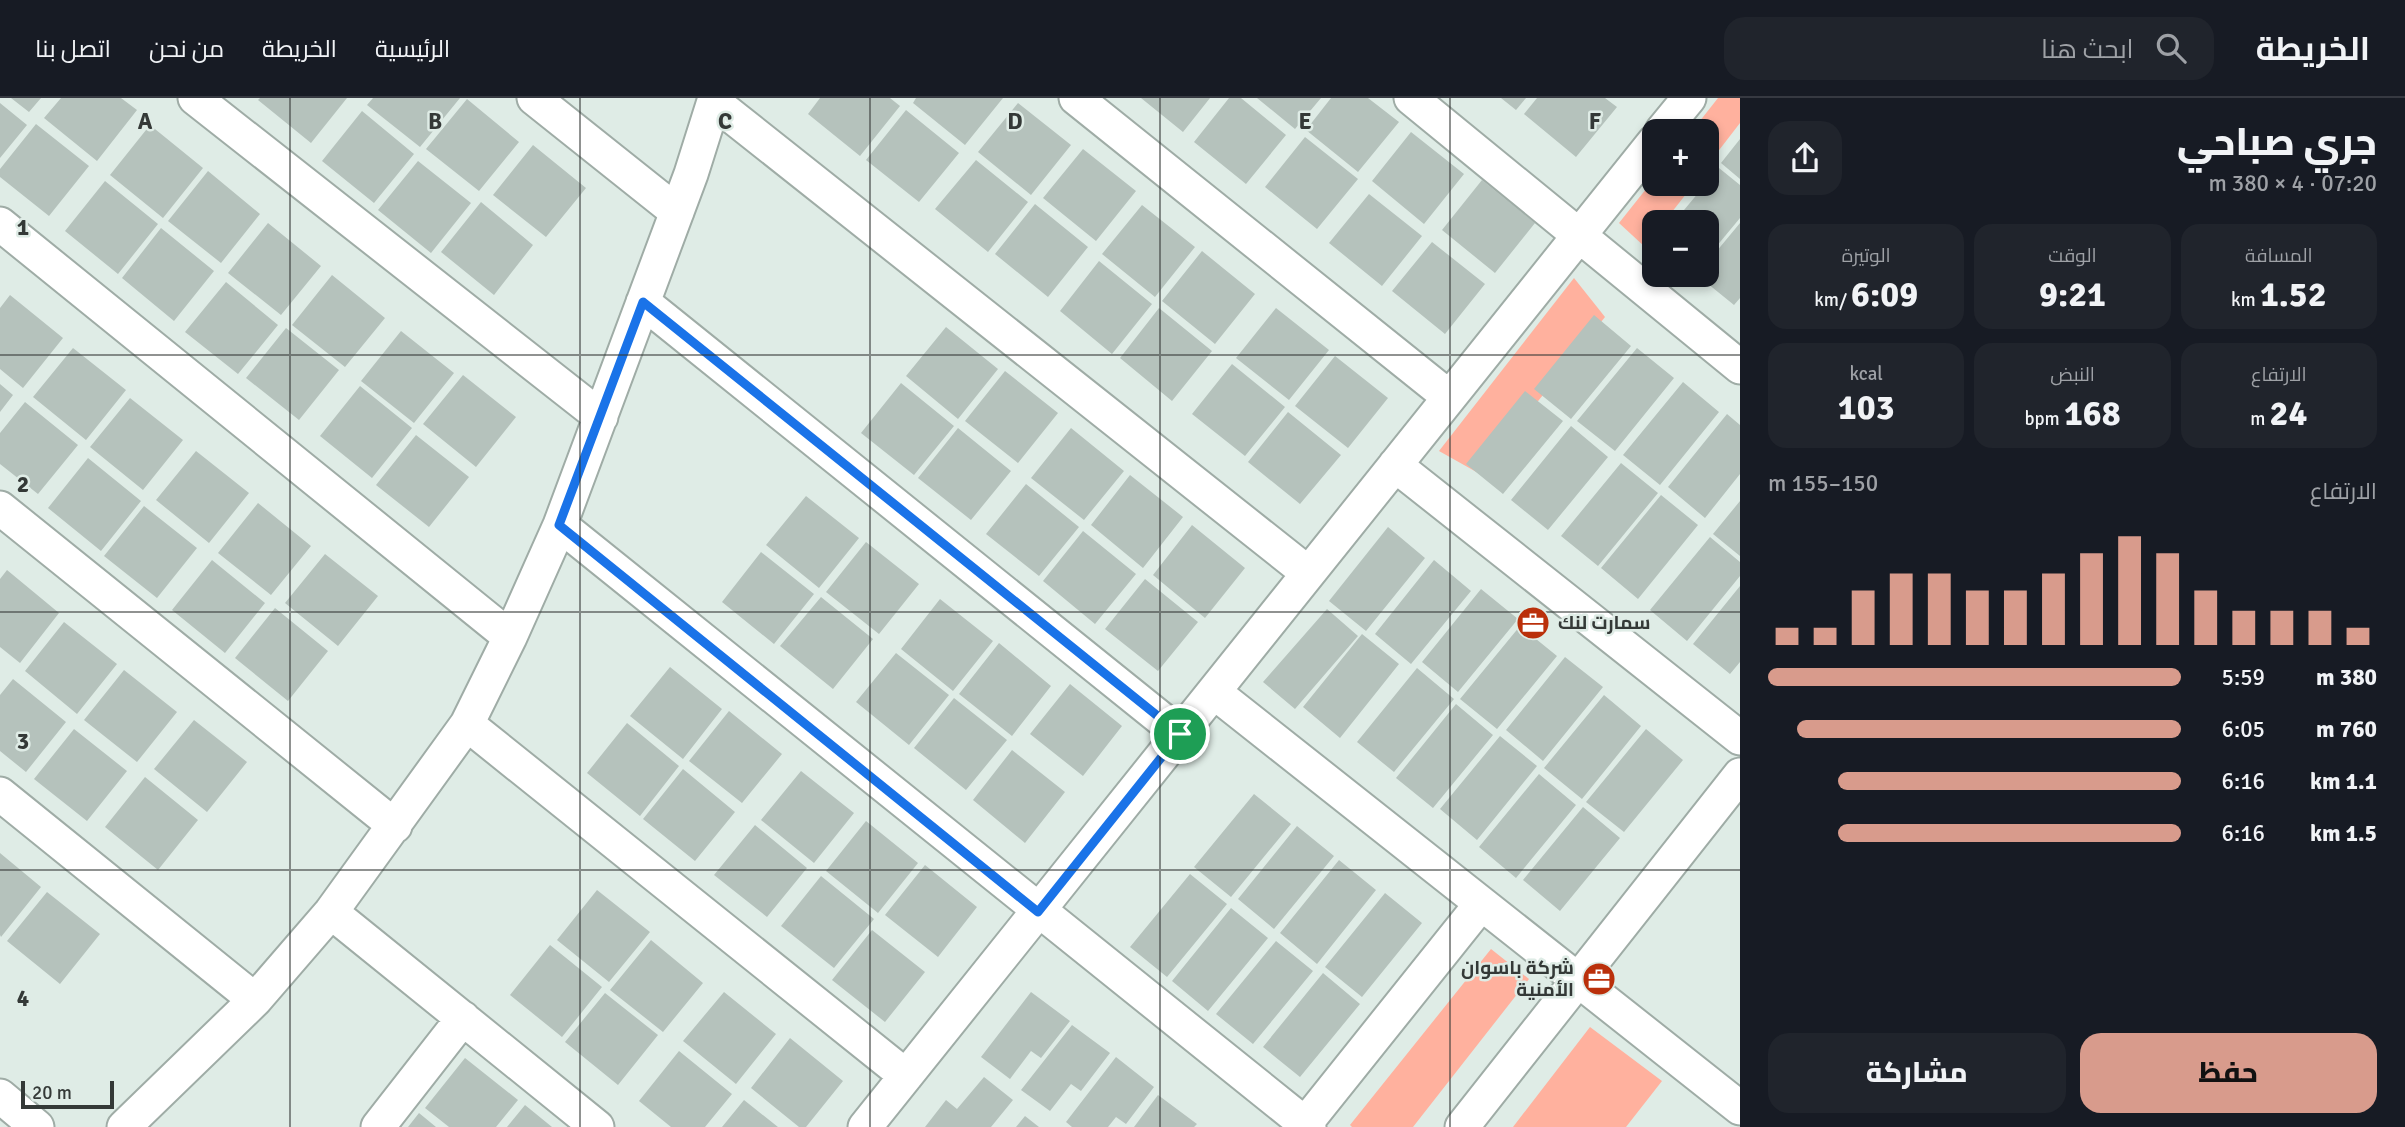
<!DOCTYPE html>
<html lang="ar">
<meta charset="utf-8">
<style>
:root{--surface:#171b24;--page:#20242c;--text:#f1f3f6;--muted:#9ea1a6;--line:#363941;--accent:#d89b8c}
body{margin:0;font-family:Signika,Cairo,sans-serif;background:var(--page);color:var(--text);direction:rtl;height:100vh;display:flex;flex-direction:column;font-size:26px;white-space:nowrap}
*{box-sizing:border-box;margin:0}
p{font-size:23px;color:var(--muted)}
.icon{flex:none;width:38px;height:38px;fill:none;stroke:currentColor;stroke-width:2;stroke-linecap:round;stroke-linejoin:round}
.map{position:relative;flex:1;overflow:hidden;direction:ltr}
.panel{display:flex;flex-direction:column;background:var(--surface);width:665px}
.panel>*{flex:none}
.fabs{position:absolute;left:1642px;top:21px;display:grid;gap:14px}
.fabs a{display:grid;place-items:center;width:77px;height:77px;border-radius:14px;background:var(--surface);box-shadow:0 4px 10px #0003;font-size:35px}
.scale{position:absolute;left:21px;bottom:18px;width:93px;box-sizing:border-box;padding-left:7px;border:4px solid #343937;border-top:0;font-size:19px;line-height:24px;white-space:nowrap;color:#343937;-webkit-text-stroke:5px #dfece6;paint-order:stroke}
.pin{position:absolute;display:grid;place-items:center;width:60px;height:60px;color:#fff;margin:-30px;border:4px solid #fff;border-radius:50%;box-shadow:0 2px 7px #0007}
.round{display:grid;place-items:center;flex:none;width:74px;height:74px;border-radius:21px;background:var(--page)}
.head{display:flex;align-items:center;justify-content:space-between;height:119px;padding:0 28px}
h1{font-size:38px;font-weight:800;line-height:52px}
.metrics{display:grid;grid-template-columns:repeat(3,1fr);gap:10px;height:119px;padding:7px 28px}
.metrics div{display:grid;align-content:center;border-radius:18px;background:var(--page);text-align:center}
.metrics b{font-size:35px;font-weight:800}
.metrics small{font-size:19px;font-weight:400}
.metrics p{font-size:19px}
.chart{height:196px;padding:14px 28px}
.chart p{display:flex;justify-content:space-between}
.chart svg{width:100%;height:126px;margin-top:7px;stroke:var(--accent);stroke-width:6}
.button{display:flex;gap:14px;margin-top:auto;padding:14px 28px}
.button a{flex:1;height:80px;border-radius:21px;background:var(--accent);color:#111;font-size:28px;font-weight:800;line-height:80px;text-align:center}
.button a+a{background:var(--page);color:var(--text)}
ul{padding:0 28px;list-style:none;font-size:23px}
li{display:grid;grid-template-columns:112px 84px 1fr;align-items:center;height:52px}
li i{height:18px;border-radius:9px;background:var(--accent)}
header{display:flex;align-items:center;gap:42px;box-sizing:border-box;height:98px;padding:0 35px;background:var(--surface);border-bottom:2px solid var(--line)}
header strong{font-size:33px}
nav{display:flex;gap:38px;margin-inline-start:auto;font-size:24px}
.search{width:490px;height:63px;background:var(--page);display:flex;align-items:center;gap:18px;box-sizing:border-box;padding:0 24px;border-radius:21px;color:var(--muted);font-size:26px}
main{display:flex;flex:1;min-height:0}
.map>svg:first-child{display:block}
.green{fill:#ffb19e}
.building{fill:#b5c2bc}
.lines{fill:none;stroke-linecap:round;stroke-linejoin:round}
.street-casing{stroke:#9faca6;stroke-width:37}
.street{stroke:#fff;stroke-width:33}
.route-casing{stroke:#fff;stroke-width:14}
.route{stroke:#1a73e8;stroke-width:9}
.grid{fill:none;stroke:#343937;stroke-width:2;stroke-opacity:0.55}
.labels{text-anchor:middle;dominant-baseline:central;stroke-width:5;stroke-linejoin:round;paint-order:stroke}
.poi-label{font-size:19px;font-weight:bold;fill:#343937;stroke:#dfece6;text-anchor:start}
.grid-label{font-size:23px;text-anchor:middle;font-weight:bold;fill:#343937;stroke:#dfece6;stroke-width:5;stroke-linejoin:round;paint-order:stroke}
</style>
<header>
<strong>الخريطة</strong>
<div class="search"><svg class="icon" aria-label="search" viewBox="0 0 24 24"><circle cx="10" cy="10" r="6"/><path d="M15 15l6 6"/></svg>ابحث هنا</div>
<nav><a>الرئيسية</a><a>الخريطة</a><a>من نحن</a><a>اتصل بنا</a></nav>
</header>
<main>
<section class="panel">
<div class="head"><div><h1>جري صباحي</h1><p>07:20 · 4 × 380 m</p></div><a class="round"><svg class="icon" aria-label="share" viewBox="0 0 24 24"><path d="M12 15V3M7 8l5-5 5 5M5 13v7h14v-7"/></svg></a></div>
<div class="metrics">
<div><p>المسافة</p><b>1.52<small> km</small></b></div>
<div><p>الوقت</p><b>9:21</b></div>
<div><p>الوتيرة</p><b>6:09<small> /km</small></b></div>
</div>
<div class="metrics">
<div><p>الارتفاع</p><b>24<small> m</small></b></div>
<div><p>النبض</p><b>168<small> bpm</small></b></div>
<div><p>kcal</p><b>103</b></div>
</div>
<div class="chart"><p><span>الارتفاع</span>150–155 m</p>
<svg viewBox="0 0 160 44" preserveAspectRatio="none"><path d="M5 44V38M15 44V38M25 44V25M35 44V19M45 44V19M55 44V25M65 44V25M75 44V19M85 44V12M95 44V6M105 44V12M115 44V25M125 44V32M135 44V32M145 44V32M155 44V38"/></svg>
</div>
<ul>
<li><b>380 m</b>5:59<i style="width:100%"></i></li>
<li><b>760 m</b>6:05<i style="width:93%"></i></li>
<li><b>1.1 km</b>6:16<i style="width:83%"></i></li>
<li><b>1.5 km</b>6:16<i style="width:83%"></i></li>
</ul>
<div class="button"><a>حفظ</a><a>مشاركة</a></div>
</section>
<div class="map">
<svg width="1740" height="1029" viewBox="0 0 1740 1029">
<rect width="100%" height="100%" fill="#dfece6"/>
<path class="green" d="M1718,0H1740V25L1706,69V33H1692Z
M1654,81V86H1694L1664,124H1654V138L1645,149L1619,125Z
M1574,180L1605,219L1480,376L1439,353Z
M1491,851L1529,881L1413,1029H1352L1350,1027Z
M1590,929L1662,983L1626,1029H1513Z"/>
<path class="building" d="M11,0H41L29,14Z
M61,0H121L137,12L97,63L44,20Z
M260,0H347L311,45L258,2Z
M373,0H460L420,49L367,7Z
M820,0H890L900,8L860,58L808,16Z
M916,0H1003L965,47L913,5Z
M1141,0H1210L1183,34Z
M1229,0H1241L1286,37L1246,86L1194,44Z
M1257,0H1321L1295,31Z
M1331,0H1368L1399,24L1358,74L1306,32Z
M1501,0H1526L1516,12Z
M1537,0H1605L1617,9L1576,59L1524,16Z
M467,1L519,44L479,93L426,51Z
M0,5L27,27L0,60Z
M1018,5L1071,47L1031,97L978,54Z
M906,12L959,55L919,104L866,62Z
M362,13L414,56L374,105L322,63Z
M36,26L89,68L49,118L0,79V71Z
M150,27L203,70L163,120L110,77Z
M1411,34L1464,76L1424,126L1372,83Z
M1305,39L1358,81L1317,131L1265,89Z
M1740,41V81L1721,65Z
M533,47L586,90L546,139L493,97Z
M1083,51L1136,93L1096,143L1043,100Z
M976,62L1028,104L988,154L935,111Z
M418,63L471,105L431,155L378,112Z
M1719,70L1740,87V120L1706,161V124H1674Z
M208,73L260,116L221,165L168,123Z
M1482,82L1535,125L1495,175L1442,132Z
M105,83L158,126L118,176L65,133Z
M1369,96L1422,138L1382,188L1329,145Z
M481,104L533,147L494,197L441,154Z
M1035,106L1088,149L1048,199L995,156Z
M1142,107L1195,149L1155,199L1102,156Z
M268,125L321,168L281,217L228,175Z
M1740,125V200L1734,207L1697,177H1706V166Z
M161,130L214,173L174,223L122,180Z
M1432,144L1485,186L1445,236L1392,193Z
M1202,153L1255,196L1215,246L1162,203Z
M1099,163L1152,206L1112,256L1060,213Z
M332,177L385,220L345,269L292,227Z
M226,184L278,227L238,276L185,234Z
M10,197L63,240L23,290L0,271V210Z
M1159,210L1212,253L1172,303L1120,260Z
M1276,210L1329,252L1289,302L1236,260Z
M1594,217L1631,248L1571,321L1534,291Z
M946,229L998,271L958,321L906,278Z
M286,230L339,272L299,322L246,280Z
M401,233L454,275L414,325L361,283Z
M73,250L126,292L86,342L33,299Z
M1637,250L1674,280L1615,353L1577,323Z
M1335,258L1388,300L1348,350L1295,308Z
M1232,266L1285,309L1245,358L1192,316Z
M1005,273L1058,315L1018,365L965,323Z
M463,277L516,319L476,369L423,326Z
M1683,284L1719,314L1660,387L1623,357Z
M901,285L954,328L914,377L861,335Z
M0,286L13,297L0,314Z
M360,288L412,330L372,380L320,338Z
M1525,293L1563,323L1503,396L1466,366Z
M130,300L183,342L143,392L90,349Z
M25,304L78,347L38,396L0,366V335Z
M1288,314L1341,357L1300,406L1248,364Z
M1727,316L1740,327V376L1705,420L1668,389Z
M1571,328L1608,359L1548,432L1511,402Z
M958,330L1011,373L971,422L918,380Z
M1071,330L1124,373L1084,422L1031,380Z
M416,337L469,379L429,429L376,387Z
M196,353L249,395L209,445L156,402Z
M88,360L141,403L101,453L48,410Z
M1621,365L1658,395L1598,468L1561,438Z
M1130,377L1183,419L1143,470L1091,427Z
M1026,386L1079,429L1039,478L986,436Z
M1661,397L1698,427L1638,501L1601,470Z
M806,398L859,440L819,490L766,447Z
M1740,403V458L1713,436Z
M258,405L311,448L271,497L218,455Z
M144,408L197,450L157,500L104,458Z
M1192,427L1245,470L1205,520L1153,477Z
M1388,429L1425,460L1366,533L1329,503Z
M1083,433L1136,476L1095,526L1043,483Z
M1710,439L1740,464V478L1687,543L1650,512Z
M866,444L919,486L879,536L826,494Z
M761,454L814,496L774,546L722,504Z
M325,456L378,498L338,548L285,505Z
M212,462L265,505L225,555L172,512Z
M1434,462L1471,493L1411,566L1375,536Z
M7,472L59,515L20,565L0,549V481Z
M1145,481L1198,524L1158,573L1105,531Z
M1740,488V564L1730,576L1693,546Z
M1481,491L1518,521L1458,594L1422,564Z
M821,499L873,541L833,591L780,548Z
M940,501L993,543L953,593L901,551Z
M275,510L328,553L288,603L235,560Z
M1327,511L1358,538L1295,611L1263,584Z
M64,524L117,566L77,616L25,573Z
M1520,528L1557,558L1497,631L1460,601Z
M1362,536L1399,566L1340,640L1303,609Z
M999,545L1051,588L1012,638L959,596Z
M896,555L949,597L909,647L856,604Z
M1565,559L1603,589L1543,663L1506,632Z
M670,569L722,611L683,661L630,618Z
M1417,570L1454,601L1394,674L1357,644Z
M124,572L177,614L137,664L84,622Z
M13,581L66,624L26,674L0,653V597Z
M1070,586L1122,628L1083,678L1030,636Z
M1604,597L1641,628L1582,701L1544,670Z
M954,600L1007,642L966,692L914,650Z
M1456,606L1493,637L1433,710L1396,680Z
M729,613L782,656L742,705L689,663Z
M194,622L247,664L207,714L154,671Z
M627,625L679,668L640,718L587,675Z
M74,631L127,673L87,723L34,681Z
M1646,631L1683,662L1624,734L1586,704Z
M1500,638L1537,668L1477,742L1440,711Z
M1012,652L1065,694L1025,745L973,702Z
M683,671L735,714L695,763L643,721Z
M801,673L854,715L814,765L761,722Z
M1539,676L1576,707L1516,780L1479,749Z
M145,679L198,722L158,772L105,729Z
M1254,696L1291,726L1231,799L1194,769Z
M1583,709L1620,740L1560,813L1523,782Z
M866,723L918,765L878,815L826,773Z
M755,727L807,770L767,819L714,777Z
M1297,728L1334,758L1274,831L1238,801Z
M0,755L41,789L1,839L0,837Z
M1339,762L1376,792L1317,866L1280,835Z
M925,767L977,809L938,859L885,817Z
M1190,776L1227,806L1167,879L1130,849Z
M821,778L874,821L834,870L781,828Z
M597,792L650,834L609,884L557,842Z
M47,794L100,836L60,886L7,843Z
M1385,795L1422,825L1362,899L1325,869Z
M1231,810L1268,840L1208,913L1172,883Z
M872,832L925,874L885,924L832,882Z
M651,842L703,885L663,934L610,892Z
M1276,843L1313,873L1253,946L1216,916Z
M550,847L602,889L562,939L510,897Z
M1323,875L1360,906L1300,979L1263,949Z
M724,894L776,936L736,986L683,943Z
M1031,894L1070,923L1041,960L1031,953L1010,981L981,959Z
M605,895L658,937L618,987L565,944Z
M1072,927L1110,955L1081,993L1071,986L1050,1013L1021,992Z
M790,940L843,983L806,1029H799L751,990Z
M679,953L732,996L705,1029H671L639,1003Z
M1116,959L1154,989L1126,1026L1116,1019L1108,1029H1072L1066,1024Z
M465,960L518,1002L496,1029H449L425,1010Z
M984,979L1013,1002L991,1029H925L946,1002L957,1011Z
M1158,997L1197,1026L1194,1029H1134Z
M744,1002L778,1029H722Z
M525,1007L552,1029H507Z
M419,1015L436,1029H408Z
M1025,1018L1039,1029H1016Z"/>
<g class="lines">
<defs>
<path id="street" d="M195,0L601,319
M534,0L677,114
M1076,0L1449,299
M1411,0L1740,269
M714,4L1308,475
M1662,33L1689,0
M0,126L510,539
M643,204L1180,636
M1395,367L1740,640
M0,410L395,728
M560,427L1309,1029
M1214,594L1740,1010
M467,626L906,978
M0,696L255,902
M331,814L597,1029
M0,998L37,1029
M1305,1026L1481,806
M124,1029L255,902L331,814L467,626L510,539L560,427L691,76L715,0
M378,1029L463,920
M865,1029L1654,44
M1462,1029L1740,677"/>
</defs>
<use href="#street" class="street-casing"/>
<use href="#street" class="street"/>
</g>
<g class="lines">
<defs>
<path id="route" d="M643,204L1180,636L1038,814L559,427Z"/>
</defs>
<use href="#route" class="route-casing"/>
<use href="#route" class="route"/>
</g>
<path class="grid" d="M290,0V1029M580,0V1029M870,0V1029M1160,0V1029M1450,0V1029M0,257H1740M0,514H1740M0,772H1740"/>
<defs>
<symbol id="office-disc" viewBox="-11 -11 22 22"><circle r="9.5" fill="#ba300b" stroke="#dfece6"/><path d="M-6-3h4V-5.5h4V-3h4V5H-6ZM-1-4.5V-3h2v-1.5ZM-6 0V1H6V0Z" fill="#fff"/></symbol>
</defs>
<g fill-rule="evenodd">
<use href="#office-disc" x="1514" y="506" width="38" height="38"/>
<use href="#office-disc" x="1580" y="862" width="38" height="38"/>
</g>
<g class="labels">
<g class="poi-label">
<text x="1558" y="525">سمارت لنك</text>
<text x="1574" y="870" text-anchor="end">شركة باسوان<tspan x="1574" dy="22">الأمنية</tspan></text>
</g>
</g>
<g class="grid-label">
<text x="145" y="31">A</text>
<text x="435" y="31">B</text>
<text x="725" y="31">C</text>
<text x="1015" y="31">D</text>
<text x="1305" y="31">E</text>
<text x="1595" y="31">F</text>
<text x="23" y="137">1</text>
<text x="23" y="394">2</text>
<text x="23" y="651">3</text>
<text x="23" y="908">4</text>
</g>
</svg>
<div class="fabs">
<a>+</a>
<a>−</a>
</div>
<div class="scale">20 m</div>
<div class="pin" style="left:1180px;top:636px;background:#1e9e55"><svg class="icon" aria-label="arrive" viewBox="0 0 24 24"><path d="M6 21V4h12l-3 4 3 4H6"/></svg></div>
</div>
</main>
